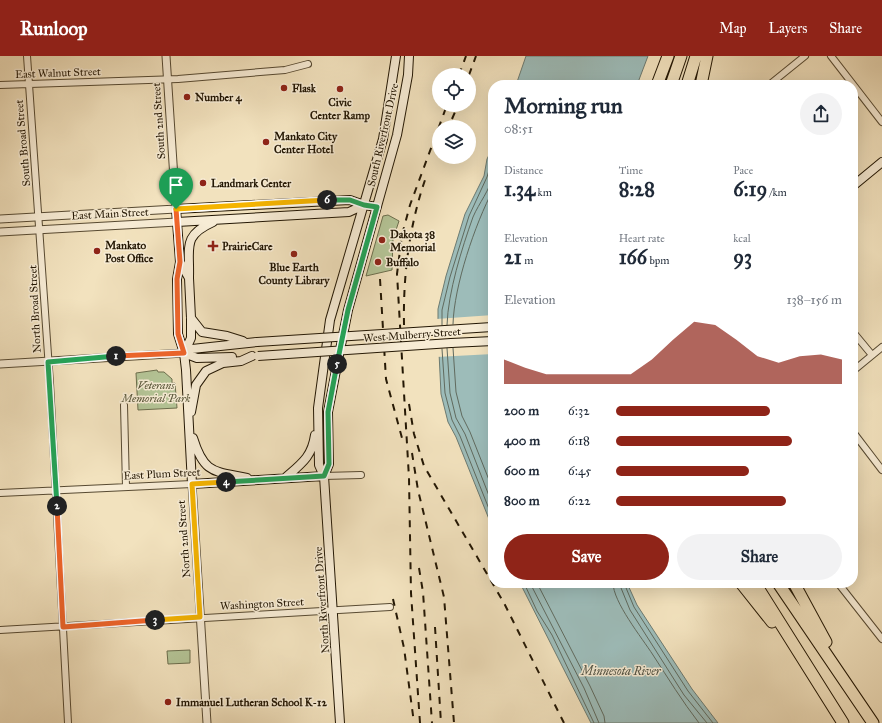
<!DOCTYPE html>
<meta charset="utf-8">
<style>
:root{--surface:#fff;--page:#f2f2f3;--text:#1f2937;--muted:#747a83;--accent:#8f2418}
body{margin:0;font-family:"IM FELL Great Primer",serif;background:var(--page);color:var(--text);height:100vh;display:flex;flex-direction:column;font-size:15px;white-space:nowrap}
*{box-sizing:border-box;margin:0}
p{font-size:13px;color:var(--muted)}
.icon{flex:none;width:22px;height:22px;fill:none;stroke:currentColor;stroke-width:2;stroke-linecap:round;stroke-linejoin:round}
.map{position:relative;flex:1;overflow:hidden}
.sheet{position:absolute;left:488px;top:24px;width:370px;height:508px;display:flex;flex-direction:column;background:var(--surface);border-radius:16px;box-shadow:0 4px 16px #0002}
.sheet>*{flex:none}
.controls{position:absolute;left:432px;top:12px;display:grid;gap:8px}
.controls a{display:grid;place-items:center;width:44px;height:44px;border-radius:50%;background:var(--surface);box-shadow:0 4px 16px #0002;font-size:20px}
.pin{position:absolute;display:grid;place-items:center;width:34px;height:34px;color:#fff;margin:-41px -17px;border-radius:50% 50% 50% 0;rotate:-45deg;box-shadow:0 0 4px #0007}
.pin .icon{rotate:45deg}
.km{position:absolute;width:20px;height:20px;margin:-10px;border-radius:50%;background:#222;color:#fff;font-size:11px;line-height:20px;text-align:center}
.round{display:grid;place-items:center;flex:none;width:42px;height:42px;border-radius:21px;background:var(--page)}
.headline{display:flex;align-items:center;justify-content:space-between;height:68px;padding:0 16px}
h1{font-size:22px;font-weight:800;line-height:30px}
.metrics{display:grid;grid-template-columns:repeat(3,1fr);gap:6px;height:68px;padding:4px 16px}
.metrics div{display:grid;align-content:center}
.metrics b{font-size:20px;font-weight:800}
.metrics small{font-size:11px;font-weight:400}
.metrics p{font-size:11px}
.chart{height:112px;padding:8px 16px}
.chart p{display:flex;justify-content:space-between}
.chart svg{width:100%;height:72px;margin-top:4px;fill:var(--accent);opacity:.7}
.action{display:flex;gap:8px;margin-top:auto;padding:8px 16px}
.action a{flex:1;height:46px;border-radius:24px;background:var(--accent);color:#fff;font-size:16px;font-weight:800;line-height:46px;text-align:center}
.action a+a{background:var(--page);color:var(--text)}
ul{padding:0 16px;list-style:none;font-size:13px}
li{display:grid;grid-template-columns:64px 48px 1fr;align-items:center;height:30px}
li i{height:10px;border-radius:5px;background:var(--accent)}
header{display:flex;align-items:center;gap:24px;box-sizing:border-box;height:56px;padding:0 20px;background:var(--accent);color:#fff}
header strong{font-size:19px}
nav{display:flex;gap:22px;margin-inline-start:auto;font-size:14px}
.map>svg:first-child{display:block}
.green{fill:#b4c496;stroke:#6c6e4d}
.water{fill:#9dbcb9;stroke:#6c7a71}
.pier{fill:#f2e2be}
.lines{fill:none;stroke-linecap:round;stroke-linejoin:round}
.shore{stroke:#606a5e;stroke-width:1}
.minor-casing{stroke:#574a32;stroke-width:8}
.tertiary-casing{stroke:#574a32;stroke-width:9}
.secondary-casing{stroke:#231704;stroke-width:10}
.motorway-casing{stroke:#231704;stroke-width:13}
.minor{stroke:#f7ecd5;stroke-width:6}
.tertiary{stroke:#f7ecd5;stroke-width:7}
.secondary{stroke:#f7ecd5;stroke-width:8}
.motorway{stroke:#f2e2be;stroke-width:11}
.rail{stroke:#231704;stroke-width:2;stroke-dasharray:7 7;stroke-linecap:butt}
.secondary-bridge-casing{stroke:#231704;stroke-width:10;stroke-linecap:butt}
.secondary-bridge{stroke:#f7ecd5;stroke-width:8}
.split-1-casing{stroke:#fff;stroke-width:8}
.split-2-casing{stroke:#fff;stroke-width:8}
.split-3-casing{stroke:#fff;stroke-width:8}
.split-4-casing{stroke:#fff;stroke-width:8}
.split-5-casing{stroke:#fff;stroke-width:8}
.split-6-casing{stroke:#fff;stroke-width:8}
.split-7-casing{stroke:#fff;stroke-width:8}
.split-1{stroke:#f0652b;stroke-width:5}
.split-2{stroke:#22a559;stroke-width:5}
.split-3{stroke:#f0652b;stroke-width:5}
.split-4{stroke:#f5b400;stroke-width:5}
.split-5{stroke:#22a559;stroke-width:5}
.split-6{stroke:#22a559;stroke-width:5}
.split-7{stroke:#f5b400;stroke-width:5}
.poi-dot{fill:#8f2418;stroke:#f7ecd5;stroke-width:1.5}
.labels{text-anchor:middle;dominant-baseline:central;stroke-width:3;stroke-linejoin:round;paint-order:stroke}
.street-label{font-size:11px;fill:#231704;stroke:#f7ecd5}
.poi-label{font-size:11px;font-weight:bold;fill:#231704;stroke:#f7ecd5;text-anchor:start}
.park-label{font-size:11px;font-style:italic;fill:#565437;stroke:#f7ecd5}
.water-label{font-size:12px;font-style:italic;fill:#4e5143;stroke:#f7ecd5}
</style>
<header>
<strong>Runloop</strong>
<nav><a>Map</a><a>Layers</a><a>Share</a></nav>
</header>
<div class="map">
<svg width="882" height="667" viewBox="0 0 882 667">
<rect width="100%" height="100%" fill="#f2e2be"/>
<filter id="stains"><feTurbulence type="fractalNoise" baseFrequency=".005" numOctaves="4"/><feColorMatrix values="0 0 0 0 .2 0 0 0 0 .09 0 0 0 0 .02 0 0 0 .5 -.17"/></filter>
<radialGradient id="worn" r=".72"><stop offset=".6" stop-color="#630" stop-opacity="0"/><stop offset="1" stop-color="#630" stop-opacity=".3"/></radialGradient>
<path class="green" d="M388,159L399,165L393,183L392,214L366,220L383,160Z
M157,314L158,316H164L172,323V327H175L177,352L138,354L136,317Z
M190,594V607L168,608L167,595Z"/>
<path class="water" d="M526,0H648L637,29H516Z
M493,91V473L456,381L448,366L441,338L438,276V253L446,220L465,158L484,120L487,103Z
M520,527H627L637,549L692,633L718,667H591Z"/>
<path class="pier" d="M493,259V298L436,301V263Z"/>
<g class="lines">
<path class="shore" d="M453,268C454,230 475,168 493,134
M442,269V254L450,221L469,160L487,121L493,101
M447,269C448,236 462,192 473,161C479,147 490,134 493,119
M447,292L450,337L456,362L465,378L493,450
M453,292L456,336L462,360L470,376L493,434
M442,293L445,337L452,364L460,380L493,463
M524,527L537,555L552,579L594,667
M530,527L584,632L599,667
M537,527L590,630L604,660L605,667
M613,527C613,546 642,582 653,599C668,622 682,645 699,667
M619,527L630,554L684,639L707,667
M624,527L634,551L688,635L713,667"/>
<defs>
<path id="minor" d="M27,0L50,327L68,667
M831,0L882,66
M0,29L178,23L285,14L308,8
M769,29L805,0
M853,276L872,299
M853,315L882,291
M124,349L126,431
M853,376L882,414
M324,420L361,419
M0,437L192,428
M838,527L882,583
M0,574L390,551"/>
<path id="tertiary" d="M0,163L176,153L166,0
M0,176L177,166
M0,308L184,297
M192,428L207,667"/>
<path id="secondary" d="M853,130L882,106
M177,166L349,156L364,149
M180,206L189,222L191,262V282L184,297
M189,221C190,191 182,180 213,166
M191,262L202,276L227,280L243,285
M451,287L493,285
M184,297L197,302L232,301
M184,297L192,293L257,286
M191,356L196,329L206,315L223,307L241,305L252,300
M193,382C204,418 214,415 247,422
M324,420L192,428L186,314L184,297L178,278L177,223L180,206L176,153L350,144L364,149L377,151
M324,420L329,408L328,356L337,309L348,254L397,79L408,19L409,0
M285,422C301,408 312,401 315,379
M340,667L324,420L319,409L318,352L330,264L383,83L396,0"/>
<path id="motorway" d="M657,29L668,0
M671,29L681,0
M687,29L696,0
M701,29L707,0
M741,527L772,566
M755,527L843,667
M778,527L873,667
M794,527L826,586"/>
</defs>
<use href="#minor" class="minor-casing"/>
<use href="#tertiary" class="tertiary-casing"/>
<use href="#secondary" class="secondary-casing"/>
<use href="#motorway" class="motorway-casing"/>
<use href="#minor" class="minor"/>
<use href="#tertiary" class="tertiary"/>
<use href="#secondary" class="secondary"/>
<use href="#motorway" class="motorway"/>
<path class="rail" d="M459,19L466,0
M469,19L476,0
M452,63L458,49
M380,223L386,323L402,382
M404,269C403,220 409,171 425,124
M409,348L414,378L424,410L504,547L564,667
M412,397L418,434L444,541L454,667
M419,512L423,536L432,667
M393,543L404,592L414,667
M435,571L441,667
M420,667L411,537L409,422L397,218L402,179L410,149L447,49"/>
<defs>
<path id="secondary-bridge" d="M257,286L492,271
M258,300L451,287"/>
</defs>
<use href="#secondary-bridge" class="secondary-bridge-casing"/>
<use href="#secondary-bridge" class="secondary-bridge"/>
</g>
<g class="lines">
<defs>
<path id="split-1" d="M116,300L184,297L178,278L177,223L180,206L176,153"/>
<path id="split-2" d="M57,450L48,306L116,300"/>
<path id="split-3" d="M57,450L63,571L155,564"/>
<path id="split-4" d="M155,564L200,561L192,428L226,426"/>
<path id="split-5" d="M226,426L324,420L329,408L328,356L337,308"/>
<path id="split-6" d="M327,144H350L364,149L377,151L348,254L337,308"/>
<path id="split-7" d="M176,153L327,144"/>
</defs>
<use href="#split-1" class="split-1-casing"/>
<use href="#split-2" class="split-2-casing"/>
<use href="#split-3" class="split-3-casing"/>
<use href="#split-4" class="split-4-casing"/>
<use href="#split-5" class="split-5-casing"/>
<use href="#split-6" class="split-6-casing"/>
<use href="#split-7" class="split-7-casing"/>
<use href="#split-1" class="split-1"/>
<use href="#split-2" class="split-2"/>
<use href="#split-3" class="split-3"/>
<use href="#split-4" class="split-4"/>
<use href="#split-5" class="split-5"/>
<use href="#split-6" class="split-6"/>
<use href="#split-7" class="split-7"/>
</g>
<g class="poi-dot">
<circle cx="284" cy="32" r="4"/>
<circle cx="340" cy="33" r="4"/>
<circle cx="187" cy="41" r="4"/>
<circle cx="266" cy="86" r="4"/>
<circle cx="203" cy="127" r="4"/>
<circle cx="382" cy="184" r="4"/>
<path d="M211 184h4v4h4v4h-4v4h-4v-4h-4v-4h4z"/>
<circle cx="97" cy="195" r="4"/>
<circle cx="294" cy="198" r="4"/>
<circle cx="378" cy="206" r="4"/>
<circle cx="168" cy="646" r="4"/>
</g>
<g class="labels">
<g class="street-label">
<text transform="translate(58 17) rotate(-2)">East Walnut Street</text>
<text transform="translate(159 65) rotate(-94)">South 2nd Street</text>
<text transform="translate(383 79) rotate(-77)">South Riverfront Drive</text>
<text transform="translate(23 87) rotate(-95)">South Broad Street</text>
<text transform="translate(110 158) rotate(-3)">East Main Street</text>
<text transform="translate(35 253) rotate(-93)">North Broad Street</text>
<text transform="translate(412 279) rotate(-4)">West Mulberry Street</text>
<text transform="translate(162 418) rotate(-3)">East Plum Street</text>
<text transform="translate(184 483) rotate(-94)">North 2nd Street</text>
<text transform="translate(322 544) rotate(-94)">North Riverfront Drive</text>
<text transform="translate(262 548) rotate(-3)">Washington Street</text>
</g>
<g class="poi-label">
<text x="292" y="32">Flask</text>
<text x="195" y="41">Number 4</text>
<text x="340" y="46" text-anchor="middle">Civic<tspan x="340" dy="13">Center Ramp</tspan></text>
<text x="274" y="80">Mankato City<tspan x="274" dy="13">Center Hotel</tspan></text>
<text x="211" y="127">Landmark Center</text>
<text x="390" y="178">Dakota 38<tspan x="390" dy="13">Memorial</tspan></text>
<text x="105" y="189">Mankato<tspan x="105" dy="13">Post Office</tspan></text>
<text x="222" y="190">PrairieCare</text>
<text x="386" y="206">Buffalo</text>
<text x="294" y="211" text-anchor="middle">Blue Earth<tspan x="294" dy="13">County Library</tspan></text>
<text x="176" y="646">Immanuel Lutheran School K-12</text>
</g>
<g class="park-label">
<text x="156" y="329">Veterans<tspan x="156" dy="13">Memorial Park</tspan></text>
</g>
<g class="water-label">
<text x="621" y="615">Minnesota River</text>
</g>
</g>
<rect width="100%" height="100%" filter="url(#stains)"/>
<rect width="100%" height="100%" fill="url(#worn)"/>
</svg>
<div class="controls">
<a><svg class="icon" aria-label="locate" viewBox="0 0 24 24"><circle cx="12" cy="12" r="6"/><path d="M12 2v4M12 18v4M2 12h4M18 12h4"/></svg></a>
<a><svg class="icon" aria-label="layers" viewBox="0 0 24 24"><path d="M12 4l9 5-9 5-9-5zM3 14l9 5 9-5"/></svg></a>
</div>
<div class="pin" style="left:176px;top:153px;background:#1e9e55"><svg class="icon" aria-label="arrive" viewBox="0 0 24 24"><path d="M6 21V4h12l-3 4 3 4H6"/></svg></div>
<b class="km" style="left:116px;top:300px">1</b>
<b class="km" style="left:57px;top:450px">2</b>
<b class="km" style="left:155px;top:564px">3</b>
<b class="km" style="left:226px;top:426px">4</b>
<b class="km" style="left:337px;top:308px">5</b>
<b class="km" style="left:327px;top:144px">6</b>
<section class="sheet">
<div class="headline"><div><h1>Morning run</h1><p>08:51</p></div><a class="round"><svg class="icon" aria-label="share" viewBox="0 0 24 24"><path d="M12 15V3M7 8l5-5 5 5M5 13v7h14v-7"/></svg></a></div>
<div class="metrics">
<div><p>Distance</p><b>1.34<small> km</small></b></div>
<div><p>Time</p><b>8:28</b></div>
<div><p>Pace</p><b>6:19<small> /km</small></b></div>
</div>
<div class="metrics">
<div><p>Elevation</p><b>21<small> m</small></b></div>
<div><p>Heart rate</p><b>166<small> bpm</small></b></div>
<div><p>kcal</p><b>93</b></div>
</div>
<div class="chart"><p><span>Elevation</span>138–156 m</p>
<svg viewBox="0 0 160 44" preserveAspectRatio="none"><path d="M0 44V29L10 34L20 38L30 38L40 38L50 38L60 38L70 29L80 17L90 6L100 8L110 17L120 27L130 31L140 27L150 26L160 29V44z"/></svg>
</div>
<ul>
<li><b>200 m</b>6:32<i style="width:68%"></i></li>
<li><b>400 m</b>6:18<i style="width:78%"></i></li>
<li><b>600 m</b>6:45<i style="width:59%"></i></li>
<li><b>800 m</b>6:22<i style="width:75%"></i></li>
</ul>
<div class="action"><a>Save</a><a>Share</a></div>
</section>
</div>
